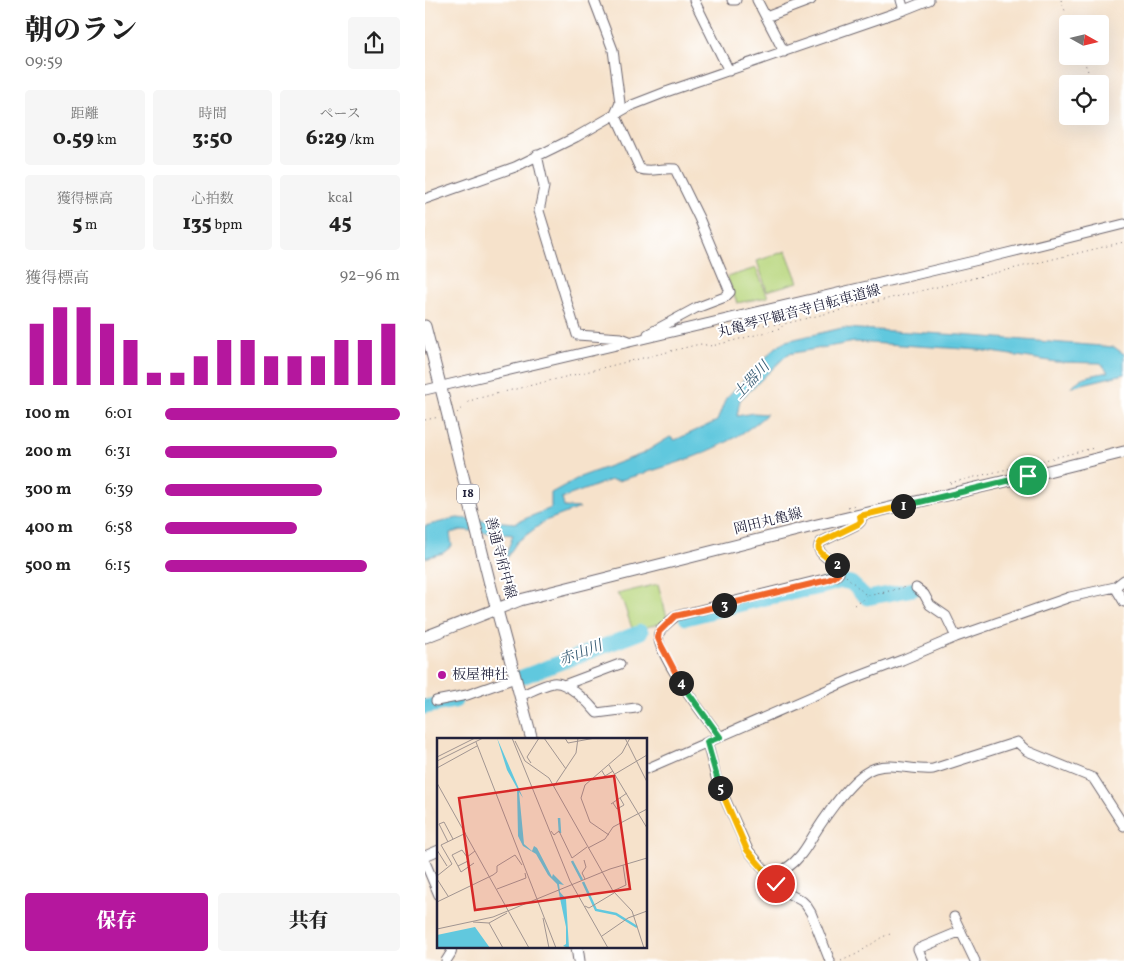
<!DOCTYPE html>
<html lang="ja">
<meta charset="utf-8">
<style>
:root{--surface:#fff;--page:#f6f6f6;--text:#222;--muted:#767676;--accent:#b5179e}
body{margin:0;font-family:Vollkorn,"Noto Serif JP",serif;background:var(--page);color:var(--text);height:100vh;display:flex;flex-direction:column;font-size:19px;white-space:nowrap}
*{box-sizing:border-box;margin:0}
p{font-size:16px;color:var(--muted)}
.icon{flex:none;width:28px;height:28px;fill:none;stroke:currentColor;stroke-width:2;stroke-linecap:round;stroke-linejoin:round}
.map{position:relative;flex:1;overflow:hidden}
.drawer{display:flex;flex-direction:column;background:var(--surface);width:425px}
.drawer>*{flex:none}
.needle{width:32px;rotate:98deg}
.fabs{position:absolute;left:634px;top:15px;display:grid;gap:10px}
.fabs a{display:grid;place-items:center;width:50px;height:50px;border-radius:5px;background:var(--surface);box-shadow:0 5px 20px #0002;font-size:25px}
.pin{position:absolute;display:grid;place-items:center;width:42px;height:42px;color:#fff;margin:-21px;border:2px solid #fff;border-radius:50%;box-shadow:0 1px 5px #0007}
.km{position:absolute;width:25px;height:25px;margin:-12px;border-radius:50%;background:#222;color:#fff;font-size:14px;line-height:25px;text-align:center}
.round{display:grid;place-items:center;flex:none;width:52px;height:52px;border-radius:5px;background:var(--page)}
.headline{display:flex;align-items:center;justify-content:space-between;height:85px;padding:0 25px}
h1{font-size:28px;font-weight:800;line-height:38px}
.stats{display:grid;grid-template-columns:repeat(3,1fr);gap:8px;height:85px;padding:5px 25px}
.stats div{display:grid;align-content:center;border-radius:5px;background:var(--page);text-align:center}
.stats b{font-size:21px;font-weight:800}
.stats small{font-size:14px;font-weight:400}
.stats p{font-size:14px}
.chart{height:140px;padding:10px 25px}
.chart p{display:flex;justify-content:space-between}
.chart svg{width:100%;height:90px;margin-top:5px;stroke:var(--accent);stroke-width:6}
.action{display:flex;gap:10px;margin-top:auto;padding:10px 25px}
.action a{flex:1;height:58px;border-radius:5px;background:var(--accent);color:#fff;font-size:20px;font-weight:800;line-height:58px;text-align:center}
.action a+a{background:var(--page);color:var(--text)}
ul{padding:0 25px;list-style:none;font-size:16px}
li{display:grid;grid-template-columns:80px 60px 1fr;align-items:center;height:38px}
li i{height:12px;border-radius:6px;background:var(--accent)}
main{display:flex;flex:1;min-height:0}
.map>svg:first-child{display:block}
.green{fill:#b8d67d;stroke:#6d7c5c}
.water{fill:#61c8de;stroke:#42758c}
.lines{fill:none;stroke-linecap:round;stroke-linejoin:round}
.river{stroke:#61c8de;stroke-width:15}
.minor-casing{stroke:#6c656d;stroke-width:11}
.major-casing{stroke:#6c656d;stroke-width:13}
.path{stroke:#6c656d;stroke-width:1;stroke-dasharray:1 4;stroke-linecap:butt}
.minor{stroke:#fff;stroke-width:9}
.major{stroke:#fff;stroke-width:11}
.major-bridge-casing{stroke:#6c656d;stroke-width:13;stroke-linecap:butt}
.major-bridge{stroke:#fff;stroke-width:11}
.split-1-casing{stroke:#fff;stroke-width:10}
.split-2-casing{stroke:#fff;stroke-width:10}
.split-3-casing{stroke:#fff;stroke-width:10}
.split-4-casing{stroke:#fff;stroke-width:10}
.split-5-casing{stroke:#fff;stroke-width:10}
.split-6-casing{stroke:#fff;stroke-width:10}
.split-1{stroke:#22a559;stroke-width:6}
.split-2{stroke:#f5b400;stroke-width:6}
.split-3{stroke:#f0652b;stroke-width:6}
.split-4{stroke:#f0652b;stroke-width:6}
.split-5{stroke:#22a559;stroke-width:6}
.split-6{stroke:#f5b400;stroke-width:6}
.poi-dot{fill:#b5179e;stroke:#fff;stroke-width:2}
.labels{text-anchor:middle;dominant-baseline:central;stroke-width:4;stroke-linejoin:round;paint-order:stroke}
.shield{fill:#fff;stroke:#646476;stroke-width:1}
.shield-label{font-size:12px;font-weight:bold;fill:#22223b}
.street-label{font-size:14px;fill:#22223b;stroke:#fff}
.poi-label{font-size:14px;fill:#22223b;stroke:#fff;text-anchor:start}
.water-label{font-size:15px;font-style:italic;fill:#385c74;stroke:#fff}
.inset-river{fill:none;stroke:#61c8de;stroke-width:2.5}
.inset-road{fill:none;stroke:#a19591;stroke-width:1}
.view{fill:#d62828;fill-opacity:0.15;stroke:#d62828;stroke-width:2.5}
.inset-edge{fill:none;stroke:#22223b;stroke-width:2.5}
</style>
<main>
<section class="drawer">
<div class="headline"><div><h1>朝のラン</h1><p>09:59</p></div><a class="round"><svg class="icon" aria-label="share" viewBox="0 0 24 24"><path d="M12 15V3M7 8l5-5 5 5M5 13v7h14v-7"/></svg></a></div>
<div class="stats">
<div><p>距離</p><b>0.59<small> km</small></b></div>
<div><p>時間</p><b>3:50</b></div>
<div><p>ペース</p><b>6:29<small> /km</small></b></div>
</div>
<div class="stats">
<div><p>獲得標高</p><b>5<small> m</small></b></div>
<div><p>心拍数</p><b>135<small> bpm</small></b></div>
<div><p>kcal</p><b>45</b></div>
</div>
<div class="chart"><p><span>獲得標高</span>92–96 m</p>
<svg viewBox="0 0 160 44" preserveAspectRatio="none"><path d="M5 44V14M15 44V6M25 44V6M35 44V14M45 44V22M55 44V38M65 44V38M75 44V30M85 44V22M95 44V22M105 44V30M115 44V30M125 44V30M135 44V22M145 44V22M155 44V14"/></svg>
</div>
<ul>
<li><b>100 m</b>6:01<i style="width:100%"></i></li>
<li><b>200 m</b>6:31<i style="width:73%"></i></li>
<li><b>300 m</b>6:39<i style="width:67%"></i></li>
<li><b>400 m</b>6:58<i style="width:56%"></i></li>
<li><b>500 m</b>6:15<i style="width:86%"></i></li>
</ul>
<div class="action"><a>保存</a><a>共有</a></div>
</section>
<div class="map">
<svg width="699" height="961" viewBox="0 0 699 961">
<rect width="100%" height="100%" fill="#fff"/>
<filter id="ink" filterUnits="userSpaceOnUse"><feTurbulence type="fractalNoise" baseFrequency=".02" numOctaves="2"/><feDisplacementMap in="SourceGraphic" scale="10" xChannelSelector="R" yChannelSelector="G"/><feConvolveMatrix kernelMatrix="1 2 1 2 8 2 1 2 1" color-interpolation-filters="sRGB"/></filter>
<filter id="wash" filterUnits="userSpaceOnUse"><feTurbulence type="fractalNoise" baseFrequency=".0096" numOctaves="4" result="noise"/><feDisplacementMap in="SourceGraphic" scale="20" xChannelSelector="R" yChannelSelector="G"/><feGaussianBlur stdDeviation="1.12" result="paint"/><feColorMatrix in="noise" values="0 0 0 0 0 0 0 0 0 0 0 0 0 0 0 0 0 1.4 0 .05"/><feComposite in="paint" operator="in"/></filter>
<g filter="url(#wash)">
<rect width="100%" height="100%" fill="#f6e2cb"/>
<path class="green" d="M361,251L373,282L342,291L332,261Z
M331,268L343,297L312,303L302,277Z
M233,584L243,621L208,631L198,602L192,594Z"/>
<path class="water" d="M417,328L535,335L689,347L699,354V374L645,387L659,377L683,372L676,363L631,362L554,350L430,342L363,354L315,400L312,416L328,413L342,414C301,452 245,465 193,481L186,480L137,498L139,507L155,508L120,521L92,542L78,563L88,535L37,530L25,533L27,546L18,553L0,558V526L32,518L90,523L126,508V493L155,477L217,454L245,437L250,440L292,421L301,398L350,348L361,341Z"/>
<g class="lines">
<path class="river" d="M261,618L336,599L396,587L416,581L426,583L442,598L489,589
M97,677L216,632
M0,707L30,701"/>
</g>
</g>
<g filter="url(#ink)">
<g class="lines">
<defs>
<path id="minor" d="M169,0L188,50L195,103L190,114L215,169C227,173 237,167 250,169L274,218L305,292L300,297L271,308L223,334
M269,0L304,71
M307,0H311
M332,0L359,52
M476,0L479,10
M341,17L386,0
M112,155L119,187L114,211L152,335L196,338L204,341
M0,199L90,167L151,137L205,106L241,92L479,10L504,0
M0,390L570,256L699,224
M690,587L699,602
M491,588L499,594L505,605L521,616L531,637
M139,685L195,664
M95,696C105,692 117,685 128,683C142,681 164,703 172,713L211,708
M11,701L42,695L90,678
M295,737C284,722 227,649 234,633C237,627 246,620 251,616L411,576L414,573V568C408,560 387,553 396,542L433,524L436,521L435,515
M282,742L292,781L323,850L355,889L377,901L381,905L386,913L405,961
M221,769L427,679L477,660L531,637L645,597L690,587L699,580
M0,856L14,850
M0,862L14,895
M345,878C355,872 366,867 373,858C379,852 384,843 388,836C400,817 429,774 450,768C468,762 489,771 508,769L592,742L602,751L668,778L699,826
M529,917L550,961
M21,961L26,953L27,947
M498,961L493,949L536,931"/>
<path id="major" d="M0,326L20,404
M65,584L107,740
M0,637L95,600L392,525L603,476L699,452
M152,947L154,961"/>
</defs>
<use href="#minor" class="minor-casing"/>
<use href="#major" class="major-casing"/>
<path class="path" d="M636,0L645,24
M657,56L668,84
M314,326L358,324
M32,413L43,402L50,399L275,344L287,346L346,331L355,329L359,324L387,317L699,242
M0,420L14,417
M525,483L669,448
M423,507L431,505
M421,576L441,595H447L481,587
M458,593L459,597
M429,605L439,599L441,595
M0,698L1,701H3
M416,961L432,954L457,937L468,933"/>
<use href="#minor" class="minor"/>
<use href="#major" class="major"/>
<defs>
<path id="major-bridge" d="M20,404L65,584"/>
</defs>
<use href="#major-bridge" class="major-bridge-casing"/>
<use href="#major-bridge" class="major-bridge"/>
</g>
</g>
<g class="lines" filter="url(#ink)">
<defs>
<path id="split-1" d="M478,506L603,476"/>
<path id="split-2" d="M412,565C406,558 387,553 396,542L433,524L436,521L435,516L478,506"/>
<path id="split-3" d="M299,605L403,580C410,577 414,576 414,568L412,565"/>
<path id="split-4" d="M256,683L236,645L233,638L234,632L250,616L299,605"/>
<path id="split-5" d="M256,683L295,737L282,742L295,788"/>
<path id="split-6" d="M295,788L322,850L351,884"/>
</defs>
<use href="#split-1" class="split-1-casing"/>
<use href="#split-2" class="split-2-casing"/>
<use href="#split-3" class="split-3-casing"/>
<use href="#split-4" class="split-4-casing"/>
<use href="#split-5" class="split-5-casing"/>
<use href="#split-6" class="split-6-casing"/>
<use href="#split-1" class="split-1"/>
<use href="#split-2" class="split-2"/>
<use href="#split-3" class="split-3"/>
<use href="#split-4" class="split-4"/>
<use href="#split-5" class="split-5"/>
<use href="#split-6" class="split-6"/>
</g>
<circle class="poi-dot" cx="17" cy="675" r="5"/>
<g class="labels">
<rect class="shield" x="32" y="484.5" width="22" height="19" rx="4"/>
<g class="shield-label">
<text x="43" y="494">18</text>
</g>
<g class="street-label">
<text transform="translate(374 312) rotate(-15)">丸亀琴平観音寺自転車道線</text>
<text transform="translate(343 522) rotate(-14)">岡田丸亀線</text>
<text transform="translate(75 558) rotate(75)">善通寺府中線</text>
</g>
<g class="poi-label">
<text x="27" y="675">板屋神社</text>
</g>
<g class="water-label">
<text transform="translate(327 381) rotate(-47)">土器川</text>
<text transform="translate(156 654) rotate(-21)">赤山川</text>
</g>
</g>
<g transform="translate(12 738)">
<rect width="210" height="210" fill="#f6e2cb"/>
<path d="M60,0L86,60L82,54L87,106L95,113L97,108L100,110L115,139L116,136L127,147L122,146L123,154L129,161L132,210L126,208L129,206V189L120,146L111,137L99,116L86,108L81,98L80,50L70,32ZM38,189L53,210H0V197Z" fill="#61c8de"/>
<path class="inset-river" d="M122,80L123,95M135,123L145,142M146,144L159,172L179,176L200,189"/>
<path class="inset-road" d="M75,0L133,143L171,210M107,0L129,31M128,0L131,5L158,0M188,0L210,44M78,3L88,23L112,40L176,153L195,173L207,210M39,4L119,210M0,19L38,0M0,23L46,0M94,25L90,19L102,0M172,27L210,90M0,30L40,8M165,33L168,38L176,33M178,36L210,17M0,45L92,210M117,48L139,15L141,0M176,65L180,71L187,67L183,60M174,66L190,55M114,93L117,97L122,93L135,120L150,109M172,97L153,84L144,60L148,47L185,15L193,0M11,104L2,86L7,84L16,101M151,110L168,101L176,89L210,71M0,112L10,128M147,122L149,129L145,135L148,141M37,125L24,134L21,128L31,123L30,119L38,113M21,128L15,117L25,112L30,119M0,138L15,126L4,107L29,95M0,141L11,158M60,151L89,140L88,135M176,153L189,147L186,127M0,164L56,137L60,134V128L78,117L85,127M148,168L152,170L177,155M106,180L112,210M36,184L52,185L70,175M52,185L66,210M0,191L56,179L173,131L210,120M165,198L191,180L210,173"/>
<path class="view" d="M177,38L193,151L38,172L22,60Z"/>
<rect width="210" height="210" class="inset-edge"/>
</g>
</svg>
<div class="fabs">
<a><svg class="needle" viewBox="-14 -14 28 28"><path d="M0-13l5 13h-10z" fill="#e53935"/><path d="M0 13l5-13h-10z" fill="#767676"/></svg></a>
<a><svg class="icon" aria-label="locate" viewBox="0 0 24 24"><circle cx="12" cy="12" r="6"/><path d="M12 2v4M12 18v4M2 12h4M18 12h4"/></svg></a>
</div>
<div class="pin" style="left:603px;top:476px;background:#1e9e55"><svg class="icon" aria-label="arrive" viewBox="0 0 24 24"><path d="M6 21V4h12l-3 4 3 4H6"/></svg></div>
<div class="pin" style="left:351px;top:884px;background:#d93025"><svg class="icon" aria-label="check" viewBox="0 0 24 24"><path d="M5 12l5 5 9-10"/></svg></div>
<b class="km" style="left:478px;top:506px">1</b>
<b class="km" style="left:412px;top:565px">2</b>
<b class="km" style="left:299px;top:605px">3</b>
<b class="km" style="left:256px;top:683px">4</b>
<b class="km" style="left:295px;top:788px">5</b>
</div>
</main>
